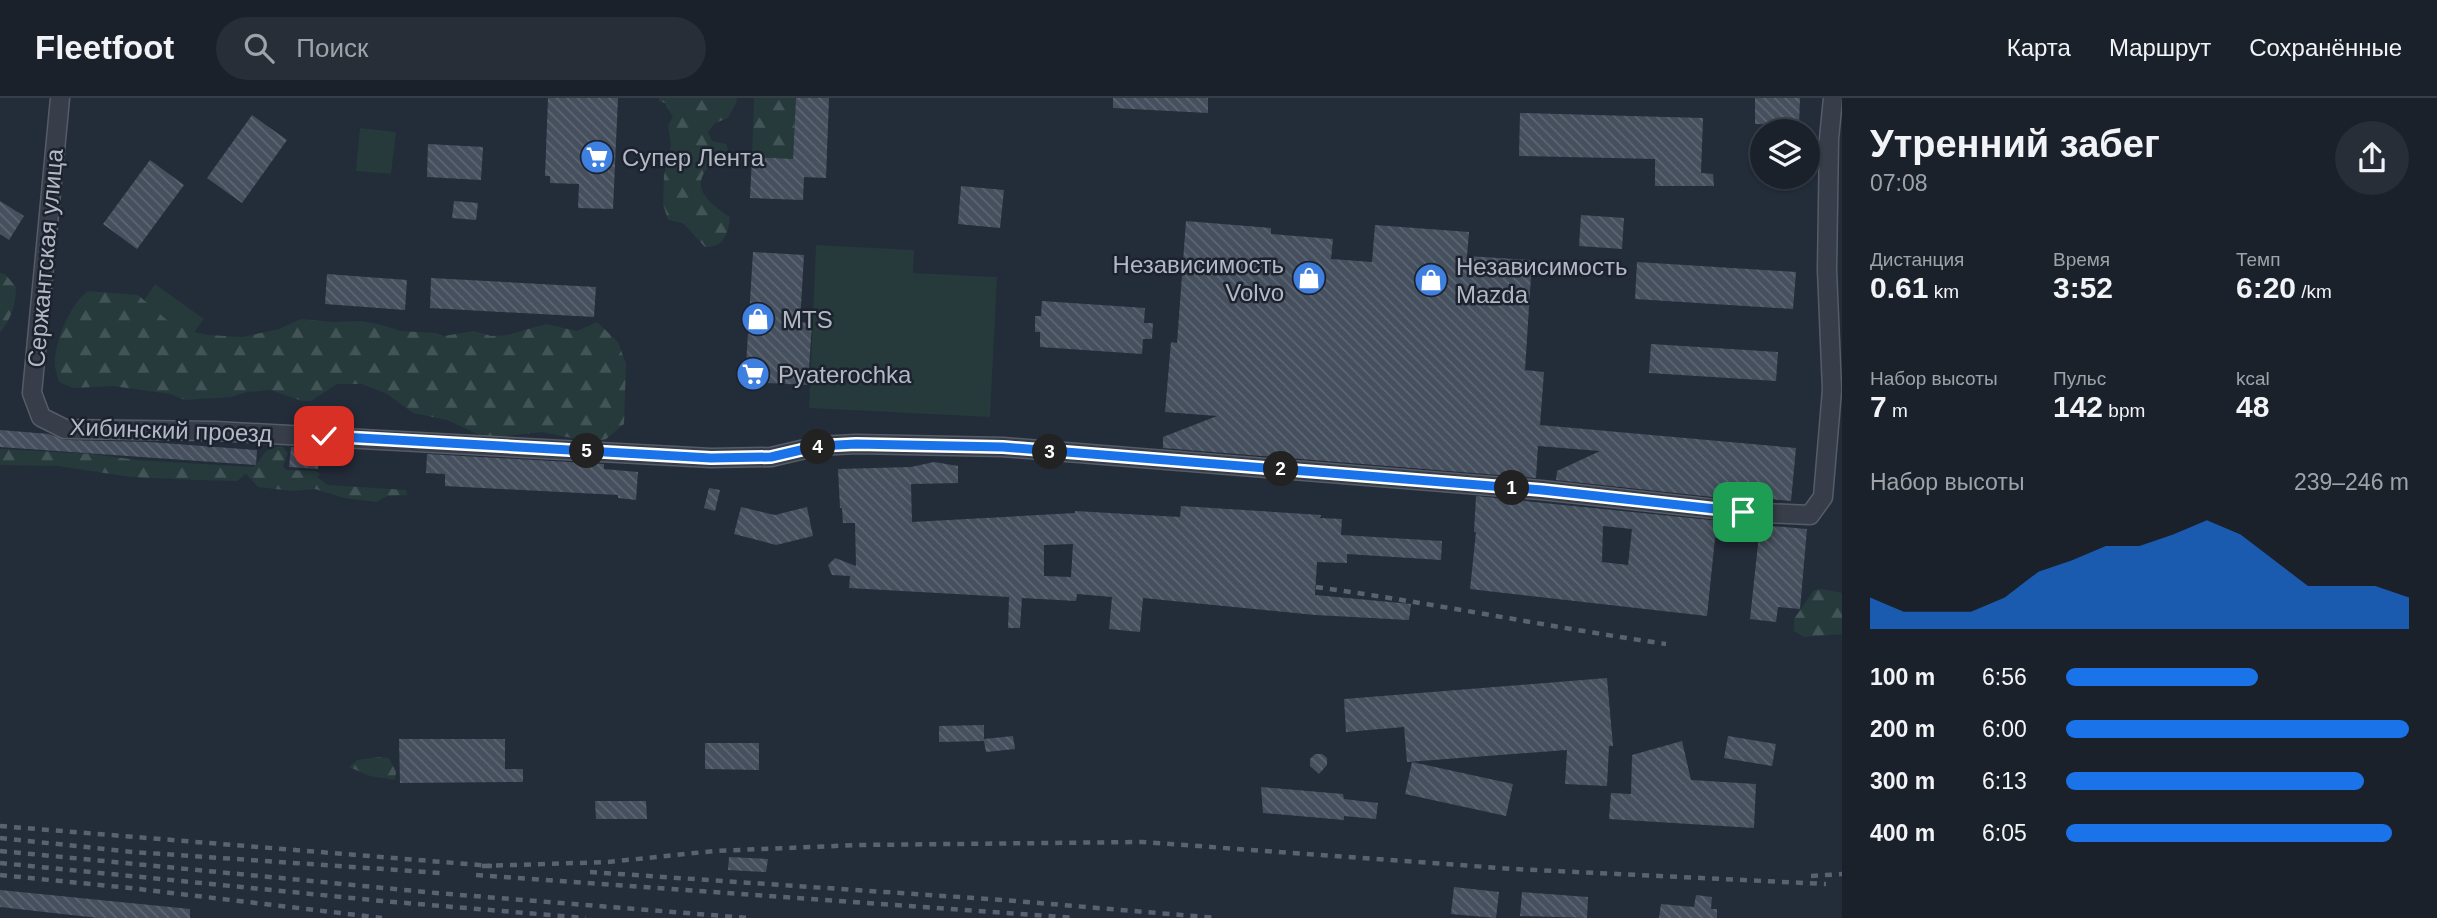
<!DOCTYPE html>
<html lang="ru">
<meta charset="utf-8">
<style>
:root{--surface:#1a212b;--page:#272e37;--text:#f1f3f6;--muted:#9fa3a9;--line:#383e47;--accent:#1a73e8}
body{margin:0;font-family:Helvetica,sans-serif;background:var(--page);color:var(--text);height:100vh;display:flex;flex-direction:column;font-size:26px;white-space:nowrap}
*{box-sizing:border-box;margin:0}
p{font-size:23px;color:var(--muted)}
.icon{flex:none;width:38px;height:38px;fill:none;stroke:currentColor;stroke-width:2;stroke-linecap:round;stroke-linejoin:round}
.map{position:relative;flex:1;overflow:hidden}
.details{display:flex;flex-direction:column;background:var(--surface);width:595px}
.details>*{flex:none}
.fabs{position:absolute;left:1750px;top:21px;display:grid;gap:14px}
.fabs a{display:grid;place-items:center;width:70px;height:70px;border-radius:50%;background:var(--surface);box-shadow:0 2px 5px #0004,0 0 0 2px var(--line);font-size:35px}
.pin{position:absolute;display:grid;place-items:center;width:60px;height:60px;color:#fff;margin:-30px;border-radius:14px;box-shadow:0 4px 10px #0006}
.km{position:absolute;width:35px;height:35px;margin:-18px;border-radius:50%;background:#222;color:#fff;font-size:19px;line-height:35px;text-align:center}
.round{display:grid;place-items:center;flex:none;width:74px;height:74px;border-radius:37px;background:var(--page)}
.head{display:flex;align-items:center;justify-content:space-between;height:119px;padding:0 28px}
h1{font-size:38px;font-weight:800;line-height:52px}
.figures{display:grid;grid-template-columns:repeat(3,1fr);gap:10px;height:119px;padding:7px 28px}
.figures div{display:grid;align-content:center}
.figures b{font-size:30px;font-weight:800}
.figures small{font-size:19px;font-weight:400}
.figures p{font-size:19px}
.chart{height:196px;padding:14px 28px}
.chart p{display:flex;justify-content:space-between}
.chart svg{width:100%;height:126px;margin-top:7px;fill:var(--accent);opacity:.7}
ul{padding:0 28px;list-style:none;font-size:23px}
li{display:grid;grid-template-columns:112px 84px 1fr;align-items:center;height:52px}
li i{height:18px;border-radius:9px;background:var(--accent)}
header{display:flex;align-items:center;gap:42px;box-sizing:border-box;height:98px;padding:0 35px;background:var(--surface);border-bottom:2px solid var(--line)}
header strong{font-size:33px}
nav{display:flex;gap:38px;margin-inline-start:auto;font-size:24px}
.search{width:490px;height:63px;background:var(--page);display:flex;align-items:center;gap:18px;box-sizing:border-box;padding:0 24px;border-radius:38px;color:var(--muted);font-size:26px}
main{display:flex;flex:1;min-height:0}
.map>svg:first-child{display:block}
.green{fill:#26393b}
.forest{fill:url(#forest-firs)}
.building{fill:url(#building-back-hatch);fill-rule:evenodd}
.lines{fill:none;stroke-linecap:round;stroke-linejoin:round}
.minor-casing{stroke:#555c67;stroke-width:21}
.minor{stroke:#373e49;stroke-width:18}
.rail{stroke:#596270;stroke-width:4.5;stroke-dasharray:7 7;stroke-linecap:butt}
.route-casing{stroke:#fff;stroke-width:14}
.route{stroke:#1a73e8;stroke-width:9}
.labels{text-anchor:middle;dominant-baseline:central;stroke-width:5;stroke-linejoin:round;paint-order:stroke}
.poi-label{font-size:24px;fill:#b2b9c5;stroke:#1c232e;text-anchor:start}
.street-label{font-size:24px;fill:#b2b9c5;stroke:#1c232e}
</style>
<header>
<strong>Fleetfoot</strong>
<div class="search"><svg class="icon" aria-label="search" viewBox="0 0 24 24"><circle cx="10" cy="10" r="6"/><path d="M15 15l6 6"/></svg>Поиск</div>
<nav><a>Карта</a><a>Маршрут</a><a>Сохранённые</a></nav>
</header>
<main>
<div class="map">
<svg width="1842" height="820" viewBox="0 0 1842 820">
<defs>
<pattern id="forest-firs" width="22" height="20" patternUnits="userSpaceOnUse" patternTransform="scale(1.75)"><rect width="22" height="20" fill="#26393b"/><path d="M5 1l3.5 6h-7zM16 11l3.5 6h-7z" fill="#435456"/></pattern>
<pattern id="building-back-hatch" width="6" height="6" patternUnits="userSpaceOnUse" patternTransform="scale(1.75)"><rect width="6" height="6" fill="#454f5d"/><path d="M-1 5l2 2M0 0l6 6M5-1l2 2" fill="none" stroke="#5d6673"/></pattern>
</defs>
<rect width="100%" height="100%" fill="#232c39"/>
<path class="green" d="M360,30L396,34L391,76L356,73Z
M816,147L914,152L913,175L997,179L990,319L809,310Z
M155,186L204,221L185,247L137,213Z"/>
<path class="forest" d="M659,0H736L737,3L728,20L715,25L708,34L712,43L726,46L728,52C721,60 709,67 704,75C692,95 717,110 730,119C728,136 724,150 705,149L683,125L668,122L663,106L664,78L671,47L668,27L673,19L665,5L659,3Z
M754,0H796L793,61L752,59Z
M0,175L5,176L16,189C16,208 11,220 0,235Z
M88,193L138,197L168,223L190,233L208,237L242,239L279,231L301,221L333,224L361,223L378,226L401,233L436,235L444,238L474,233L491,238L507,237L546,226L577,233L597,224L618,244L626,266L624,326L606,341L591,344L542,334L486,340L447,322L413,315L387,296L362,286H337L311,303H302L270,292L247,294L231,299L185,302L170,296L113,288L73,290L59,284C58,279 55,272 55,267C54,244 70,206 88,193Z
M282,348L288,355L283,368L286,372L316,373L320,376L317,379L328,387L406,392L407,397L387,398L376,404L344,400L315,391L293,393L258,389L246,376L237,383L197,382L131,379L58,368L0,367V351L93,356L136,362L253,369C266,358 261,350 282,348Z
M1822,491L1842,495V536L1804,539L1794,533V521L1814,492Z
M381,659L389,660L396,674L395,682L370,678L349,669L357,662Z"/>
<path class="building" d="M548,0H618L613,111L578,110L579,86L550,85V78H545Z
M796,0H829L826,80L804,79L803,102L750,100L752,59L793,61Z
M1113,0H1208V15L1113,10Z
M1755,0H1800L1799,27L1755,26Z
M1520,15L1703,20L1701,75L1713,76L1714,88H1655V61L1519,58Z
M252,17L287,42L242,105L207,80Z
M428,46L483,49L481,82L427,79Z
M150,62L184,87L137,151L103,126Z
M961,88L1004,92L1000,130L958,126Z
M0,103L24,118L9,142L0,136Z
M454,103L478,105L476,122L452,120Z
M1581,117L1624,120L1622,151L1579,148Z
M1186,123L1271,130V136L1333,141L1331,161L1372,164L1375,127L1469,134L1467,158L1532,162L1525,272L1544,274L1540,327L1796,350L1791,403L1723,397L1722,400L1556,382L1557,373L1600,353L1538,348L1536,380L1163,350V339L1217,318L1165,314L1171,244L1177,245Z
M753,154L804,157L800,224L812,225L808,287L745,284Z
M1637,164L1796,174L1793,211L1635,201Z
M327,176L407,182L405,212L325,206Z
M431,180L596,189L594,219L430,210Z
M1042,203L1145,210L1144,225H1153L1152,241H1143L1142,256L1040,249V234H1035V218H1041Z
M1651,246L1778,254L1776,283L1649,275Z
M0,332L49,336L65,342L149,344L257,352L256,367L0,349Z
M291,349L320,350L318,371L289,369Z
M427,356L604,366V371L638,374L636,402L618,400V397L445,388V376L426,375Z
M934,364L958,368V385L911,386L912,424L1075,415V413L1180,419L1181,408L1321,417L1320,420L1342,421L1341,437L1442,443L1441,462L1347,456V465L1317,464L1315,497L1411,506L1409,522L1315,517L1143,500L1140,534L1109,531L1112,499L1077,496L1076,503L1022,500L1020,530H1008L1009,499L849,490L850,478L832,477L828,467L835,460L856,468L855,425H843L842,410H840L838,371L911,369ZM1073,446L1071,479L1044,478V447Z
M709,390L720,392L715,413L704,410Z
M1476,398L1720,423L1718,440H1715L1707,518L1470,491L1476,434H1474ZM1603,428L1632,431L1628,467L1602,464Z
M741,409L775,417L807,409L813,438L776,447L734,436Z
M1760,427L1807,431L1800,511L1778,509L1776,524L1750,521Z
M1607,580L1613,648H1609L1607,688L1565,686L1567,652L1407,664L1404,629L1346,634L1344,601Z
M984,627V641L1013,638L1015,651L986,654L984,643L939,644V628Z
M1728,638L1776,646L1772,668L1724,660Z
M399,641H505V671H523V684L400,685Z
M1682,643L1691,682L1756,686L1754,730L1609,721L1611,695L1631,696L1632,657Z
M705,645H759V672L705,671Z
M1315,656H1322L1327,660V667L1319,676L1310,668V661Z
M1412,664L1513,686L1506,718L1405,696Z
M1261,689L1343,696L1344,701L1378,705L1376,721L1344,718V722L1263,715Z
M595,703H646L647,721H596Z
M729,759L768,761L766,774L728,772Z
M1454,789L1499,794L1496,820L1451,816Z
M0,792L190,811V820H98L0,809Z
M1522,794L1588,799L1587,820L1520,818Z
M1696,797L1712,799L1711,811H1717V820H1659L1661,806L1694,809Z"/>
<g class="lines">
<defs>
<path id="minor" d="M60,0L32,295L41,319L65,331L215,333L711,360L771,359L818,348L856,346L1003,349L1541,392L1743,414L1810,417L1823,399L1832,292L1827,172L1829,41L1833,0"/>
</defs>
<use href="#minor" class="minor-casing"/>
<use href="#minor" class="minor"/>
<path class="rail" d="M1316,489C1433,505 1549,529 1666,546
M0,728L492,768
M0,740L133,754L441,775
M0,753L436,795L748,820
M0,765L382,803L586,820
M482,768L608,764L714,753L859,747L1142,744L1514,771L1826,786
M590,774L1003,802L1217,820
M0,777L130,790L382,820
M476,777L1076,820
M1811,778L1842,776"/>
</g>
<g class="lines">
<defs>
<path id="route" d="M324,338L711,360L771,359L818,348L856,346L1003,349L1542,392L1743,414"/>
</defs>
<use href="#route" class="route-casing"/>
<use href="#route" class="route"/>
</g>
<defs>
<symbol id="supermarket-disc" viewBox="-11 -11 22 22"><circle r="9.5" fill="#3f7fe0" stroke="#1c232e"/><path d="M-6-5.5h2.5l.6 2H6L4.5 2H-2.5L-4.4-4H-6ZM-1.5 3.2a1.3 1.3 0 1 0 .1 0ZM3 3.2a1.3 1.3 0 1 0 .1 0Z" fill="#fff"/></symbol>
<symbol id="shop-disc" viewBox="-11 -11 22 22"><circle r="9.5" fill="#3f7fe0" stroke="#1c232e"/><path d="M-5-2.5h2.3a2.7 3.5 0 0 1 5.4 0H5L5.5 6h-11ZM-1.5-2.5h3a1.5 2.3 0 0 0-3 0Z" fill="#fff"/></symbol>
</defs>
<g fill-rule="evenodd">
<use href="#supermarket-disc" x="578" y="40" width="38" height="38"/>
<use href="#shop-disc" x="1290" y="161" width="38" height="38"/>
<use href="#shop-disc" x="1412" y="163" width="38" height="38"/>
<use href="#shop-disc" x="739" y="202" width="38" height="38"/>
<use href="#supermarket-disc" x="734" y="257" width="38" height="38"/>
</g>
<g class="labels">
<g class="poi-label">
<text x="622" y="59">Супер Лента</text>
<text x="1284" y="166" text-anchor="end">Независимость<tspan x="1284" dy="28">Volvo</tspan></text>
<text x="1456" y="168">Независимость<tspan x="1456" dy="28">Mazda</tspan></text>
<text x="782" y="221">MTS</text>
<text x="778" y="276">Pyaterochka</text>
</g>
<g class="street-label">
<text transform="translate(45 160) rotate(-85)">Сержантская улица</text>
<text transform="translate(171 332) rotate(2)">Хибинский проезд</text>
</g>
</g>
</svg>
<div class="fabs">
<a><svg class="icon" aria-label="layers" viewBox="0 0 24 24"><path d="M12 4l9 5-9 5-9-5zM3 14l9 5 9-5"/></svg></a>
</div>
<div class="pin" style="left:1743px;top:414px;background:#1e9e55"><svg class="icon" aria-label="arrive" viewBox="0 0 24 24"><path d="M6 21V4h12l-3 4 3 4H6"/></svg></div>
<div class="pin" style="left:324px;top:338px;background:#d93025"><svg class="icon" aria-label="check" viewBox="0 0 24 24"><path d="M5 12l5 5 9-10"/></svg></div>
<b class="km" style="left:1512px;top:390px">1</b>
<b class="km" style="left:1281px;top:371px">2</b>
<b class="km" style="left:1050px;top:354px">3</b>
<b class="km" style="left:818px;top:349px">4</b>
<b class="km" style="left:587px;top:353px">5</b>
</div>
<section class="details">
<div class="head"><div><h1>Утренний забег</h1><p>07:08</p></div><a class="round"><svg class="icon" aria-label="share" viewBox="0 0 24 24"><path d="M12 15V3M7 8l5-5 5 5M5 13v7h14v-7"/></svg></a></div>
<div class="figures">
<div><p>Дистанция</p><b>0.61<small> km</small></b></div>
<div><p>Время</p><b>3:52</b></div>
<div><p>Темп</p><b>6:20<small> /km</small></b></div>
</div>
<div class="figures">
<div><p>Набор высоты</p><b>7<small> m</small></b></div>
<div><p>Пульс</p><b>142<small> bpm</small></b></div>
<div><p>kcal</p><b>48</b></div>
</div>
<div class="chart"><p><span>Набор высоты</span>239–246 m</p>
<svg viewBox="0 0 160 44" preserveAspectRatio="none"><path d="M0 44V33L10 38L20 38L30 38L40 33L50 24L60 20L70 15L80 15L90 11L100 6L110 11L120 20L130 29L140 29L150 29L160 33V44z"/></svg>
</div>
<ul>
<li><b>100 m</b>6:56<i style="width:56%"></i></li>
<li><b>200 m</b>6:00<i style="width:100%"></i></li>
<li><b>300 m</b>6:13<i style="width:87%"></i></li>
<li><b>400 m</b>6:05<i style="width:95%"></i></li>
</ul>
</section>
</main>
